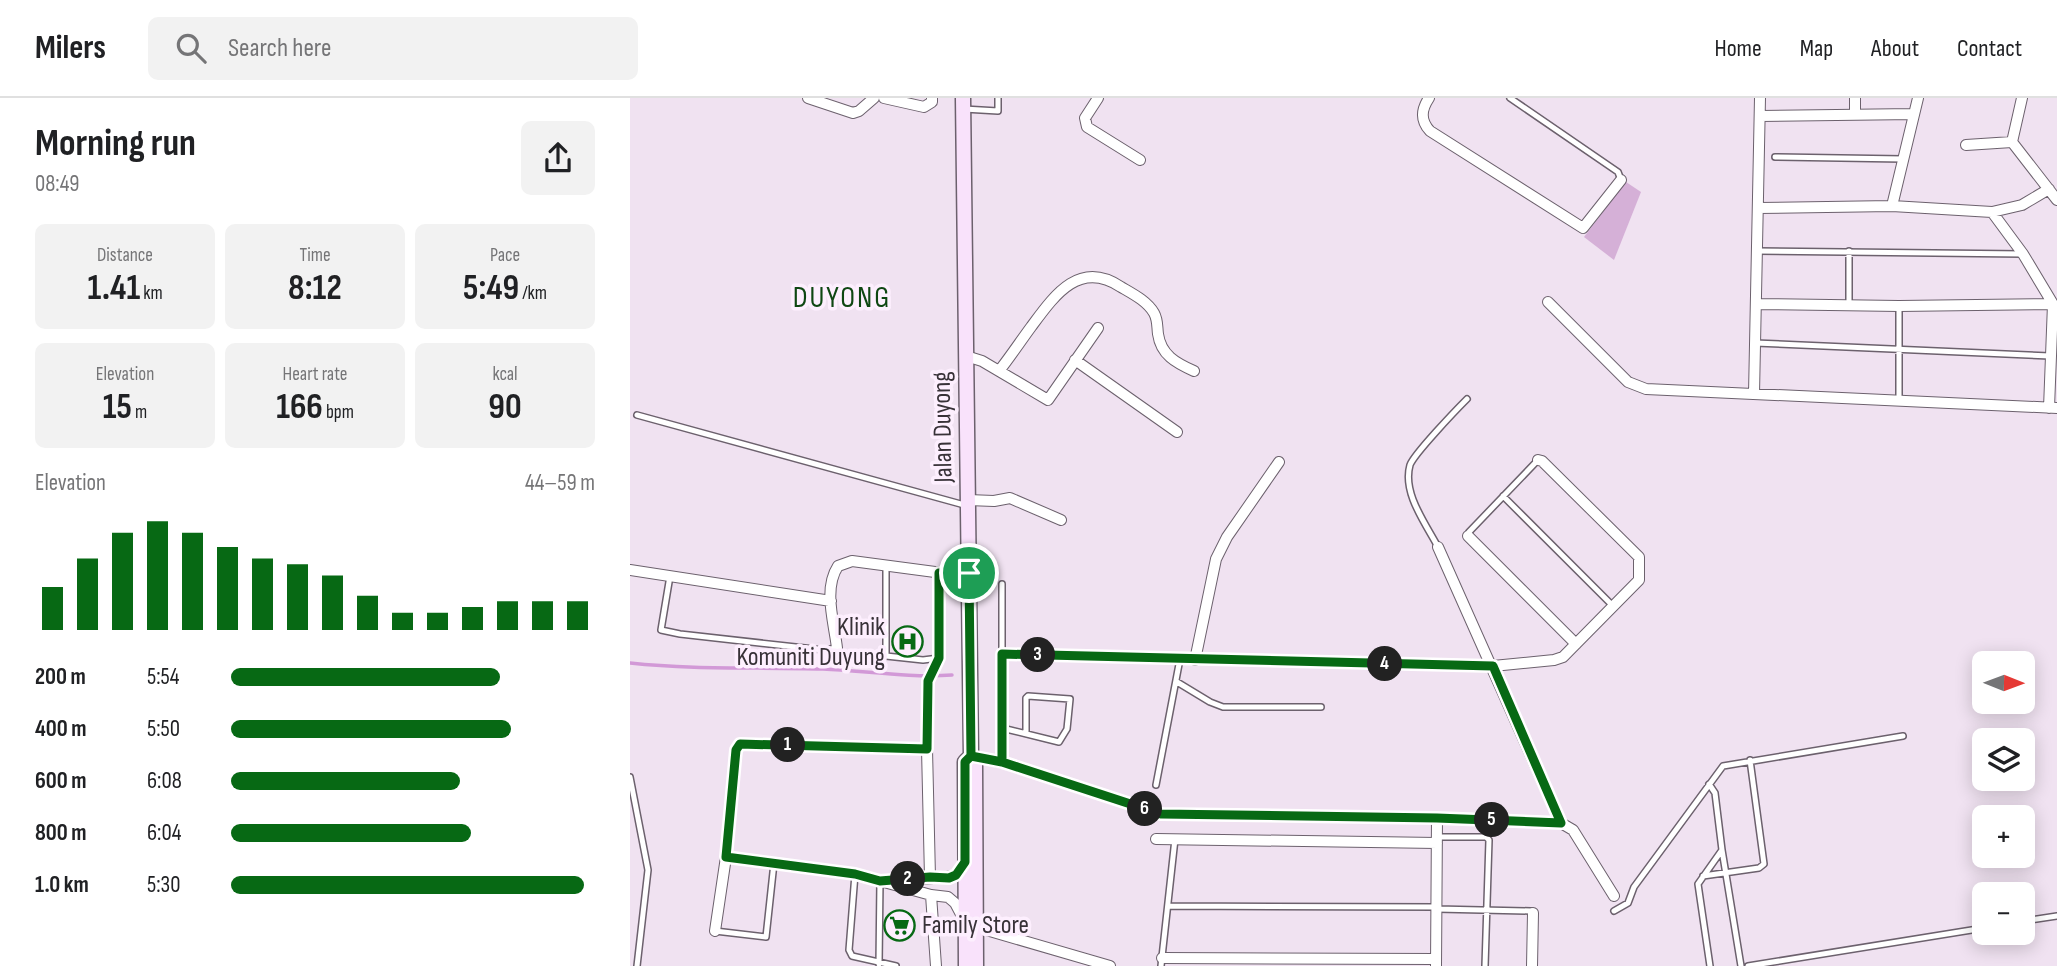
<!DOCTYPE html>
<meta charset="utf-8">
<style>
:root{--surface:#fff;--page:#f2f2f2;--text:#202124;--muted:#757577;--line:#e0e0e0;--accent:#076914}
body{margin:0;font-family:"Sofia Sans Condensed",sans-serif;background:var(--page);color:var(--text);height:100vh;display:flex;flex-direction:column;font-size:26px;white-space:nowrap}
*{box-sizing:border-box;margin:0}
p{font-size:23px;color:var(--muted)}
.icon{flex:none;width:38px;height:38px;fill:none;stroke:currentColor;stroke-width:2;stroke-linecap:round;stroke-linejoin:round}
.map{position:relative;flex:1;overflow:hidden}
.drawer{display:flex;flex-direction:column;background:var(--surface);width:630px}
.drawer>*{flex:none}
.needle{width:46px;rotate:91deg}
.tools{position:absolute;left:1342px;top:553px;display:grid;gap:14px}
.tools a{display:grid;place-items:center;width:63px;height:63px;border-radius:10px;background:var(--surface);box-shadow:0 4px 18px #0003;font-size:35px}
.pin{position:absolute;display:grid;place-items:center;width:60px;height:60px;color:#fff;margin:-30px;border:4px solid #fff;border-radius:50%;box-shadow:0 2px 7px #0007}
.km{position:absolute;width:35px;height:35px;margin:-18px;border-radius:50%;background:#222;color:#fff;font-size:19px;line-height:35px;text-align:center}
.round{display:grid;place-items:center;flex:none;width:74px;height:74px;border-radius:10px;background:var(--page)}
.headline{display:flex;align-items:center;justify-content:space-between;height:119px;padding:0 35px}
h1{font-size:38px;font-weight:700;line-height:52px}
.metrics{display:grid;grid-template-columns:repeat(3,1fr);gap:10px;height:119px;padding:7px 35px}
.metrics div{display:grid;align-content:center;border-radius:10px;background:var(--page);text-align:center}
.metrics b{font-size:35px;font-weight:700}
.metrics small{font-size:19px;font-weight:400}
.metrics p{font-size:19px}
.chart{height:196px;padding:14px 35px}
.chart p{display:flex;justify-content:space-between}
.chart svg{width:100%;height:126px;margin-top:7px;stroke:var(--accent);stroke-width:6}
ul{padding:0 35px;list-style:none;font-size:23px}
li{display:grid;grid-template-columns:112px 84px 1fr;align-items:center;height:52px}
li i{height:18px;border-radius:9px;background:var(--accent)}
header{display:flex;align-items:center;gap:42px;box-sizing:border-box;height:98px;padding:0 35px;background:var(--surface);border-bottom:2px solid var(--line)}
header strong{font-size:33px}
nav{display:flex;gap:38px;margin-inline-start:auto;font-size:24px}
.search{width:490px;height:63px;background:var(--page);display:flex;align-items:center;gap:18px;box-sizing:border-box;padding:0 24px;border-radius:10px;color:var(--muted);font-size:26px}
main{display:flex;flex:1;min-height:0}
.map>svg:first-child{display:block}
.green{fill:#d5b0d7}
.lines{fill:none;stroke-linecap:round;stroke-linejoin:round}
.stream{stroke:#d299d7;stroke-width:3.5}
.lane-casing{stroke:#6c616d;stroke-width:8}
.street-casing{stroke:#6c616d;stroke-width:12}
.secondary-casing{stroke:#6c616d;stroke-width:17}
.lane{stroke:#fff;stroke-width:5}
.street{stroke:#fff;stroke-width:10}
.secondary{stroke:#f9e2fb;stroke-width:14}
.route-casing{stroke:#fff;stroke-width:14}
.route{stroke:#076914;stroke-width:9}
.labels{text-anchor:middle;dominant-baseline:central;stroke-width:7;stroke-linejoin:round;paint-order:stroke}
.street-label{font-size:26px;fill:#383238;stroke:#fdeffe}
.poi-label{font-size:26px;fill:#383238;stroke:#fdeffe;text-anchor:end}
.quarter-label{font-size:30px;letter-spacing:2px;fill:#0f4713;stroke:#fdeffe}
</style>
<header>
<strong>Milers</strong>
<div class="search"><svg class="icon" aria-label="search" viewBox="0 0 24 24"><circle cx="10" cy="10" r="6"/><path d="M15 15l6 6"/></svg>Search here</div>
<nav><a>Home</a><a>Map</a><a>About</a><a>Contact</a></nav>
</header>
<main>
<section class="drawer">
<div class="headline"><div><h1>Morning run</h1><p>08:49</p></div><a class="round"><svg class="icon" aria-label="share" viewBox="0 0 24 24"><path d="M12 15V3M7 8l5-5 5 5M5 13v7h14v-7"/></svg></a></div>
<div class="metrics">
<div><p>Distance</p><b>1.41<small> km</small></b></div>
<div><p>Time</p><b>8:12</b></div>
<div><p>Pace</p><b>5:49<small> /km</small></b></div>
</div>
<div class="metrics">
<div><p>Elevation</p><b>15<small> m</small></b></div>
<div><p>Heart rate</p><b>166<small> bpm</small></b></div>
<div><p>kcal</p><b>90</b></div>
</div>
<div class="chart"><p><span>Elevation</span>44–59 m</p>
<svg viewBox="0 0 160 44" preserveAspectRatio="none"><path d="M5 44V29M15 44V19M25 44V10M35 44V6M45 44V10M55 44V15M65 44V19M75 44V21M85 44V25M95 44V32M105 44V38M115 44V38M125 44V36M135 44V34M145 44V34M155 44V34"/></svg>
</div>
<ul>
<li><b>200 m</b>5:54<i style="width:74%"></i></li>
<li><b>400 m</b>5:50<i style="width:77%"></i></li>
<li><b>600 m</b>6:08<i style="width:63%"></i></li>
<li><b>800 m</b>6:04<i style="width:66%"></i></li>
<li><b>1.0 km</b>5:30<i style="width:97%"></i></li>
</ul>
</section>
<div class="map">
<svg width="1427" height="868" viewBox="0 0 1427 868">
<rect width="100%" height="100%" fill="#f0e2f1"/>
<path class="green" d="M996,84L1011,94L984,162L954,139Z"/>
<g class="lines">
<path class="stream" d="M0,565C64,572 129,569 193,571C236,573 279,580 322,577"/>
<defs>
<path id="lane" d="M880,0L988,74L991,82
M334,11L368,13V0
M1145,59L1273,61
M1127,153L1393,156
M1219,207V153
M1269,208V301
M1125,245L1420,258
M7,317L338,408
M873,398L983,508
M838,438L839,434L908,362
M808,449C796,426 772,395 780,367C784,356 826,312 837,301
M256,468V558L293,562L309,560
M40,478L31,532L50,536L193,552L207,550
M372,556V486
M547,584L580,604L593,609H691
M372,630L429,644L437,631L440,601L398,598L396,600V635
M0,679L18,772L7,868
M1079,686L1085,695L1092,752L1068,786L1080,868
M526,687L550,561
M807,739H856L859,742L855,868
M1092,752L1111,868
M225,776L219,852L222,858L266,868
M1073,778L1129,770L1134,766L1120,662
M538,808L807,809
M807,811L901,813L903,815
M984,813L998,805L1004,789L1093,668L1273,638
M1393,823L1427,818
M85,833L136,839L144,765
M249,866L250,783
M531,868L545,741
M1118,868L1354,830"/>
<path id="street" d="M178,0L223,15L229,13L244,0
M254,0L294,9L302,4V0
M468,0L455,20L457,29L510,62
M799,0C791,12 790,22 800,33L953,130L991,82
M1225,17V0
M1130,18L1284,16
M1382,44L1427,102
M1382,44L1392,0
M1336,47L1382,44
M1262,108L1288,0
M1128,110L1262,108L1362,114L1392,107L1419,91
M1362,114L1393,156L1423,206L1419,310
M918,204L998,284L1016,291L1427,310
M1126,206L1269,208L1423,206
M336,258L352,263L418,302L468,230
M445,262L547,334
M369,273C380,259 390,244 401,229C424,198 449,161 491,189C503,196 517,203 524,215C528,222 527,229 528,236C531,257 546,265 564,273
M1124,296L1130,0
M338,402L364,403L380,400L431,422
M838,438L946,546
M808,449L931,725
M0,472L201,503
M207,550C204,524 193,491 208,468L222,463L305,474L339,475
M565,562L586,461L597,439L649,364
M341,658L371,664L531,716L807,720L931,725L943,732L984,798
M371,664L372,556L863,568L924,562L933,559L1009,482V459L912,363L908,362
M526,741L807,745
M96,759L225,776L301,797L318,799L325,805L334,822
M300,779L297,651L298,583L309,560V475
M258,783C267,782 321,780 325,777C329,774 333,768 335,764
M301,797L306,868
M346,829L480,868
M85,833L96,759L106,652L110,646L297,651
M532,860L806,861
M806,868L807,720
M902,868L903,815"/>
<path id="secondary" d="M333,0L341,658L345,666L346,868
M336,868L335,664L341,658"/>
</defs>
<use href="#lane" class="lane-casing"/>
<use href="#street" class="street-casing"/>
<use href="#secondary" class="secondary-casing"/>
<use href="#lane" class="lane"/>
<use href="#street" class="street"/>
<use href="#secondary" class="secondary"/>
</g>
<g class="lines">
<defs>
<path id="route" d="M339,475H309V560L298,583L297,651L110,646L106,652L96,759L225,776L250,783L300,779L319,780L326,777L335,764V664L341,658L372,664V556L863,568L931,725L807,720L531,716L372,664L341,658L339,475"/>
</defs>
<use href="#route" class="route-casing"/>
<use href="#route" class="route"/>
</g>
<defs>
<symbol id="hospital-ring" viewBox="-11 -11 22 22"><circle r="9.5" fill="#fdeffe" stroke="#076914" stroke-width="1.5"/><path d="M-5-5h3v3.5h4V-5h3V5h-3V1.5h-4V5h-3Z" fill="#076914"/></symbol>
<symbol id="supermarket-ring" viewBox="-11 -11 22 22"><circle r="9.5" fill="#fdeffe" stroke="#076914" stroke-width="1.5"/><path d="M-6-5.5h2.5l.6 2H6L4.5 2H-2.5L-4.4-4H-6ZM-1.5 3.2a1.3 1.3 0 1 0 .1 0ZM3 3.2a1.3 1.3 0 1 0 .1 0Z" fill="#076914"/></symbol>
</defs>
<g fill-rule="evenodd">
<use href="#hospital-ring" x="260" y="526" width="35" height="35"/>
<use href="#supermarket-ring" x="252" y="810" width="35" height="35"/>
</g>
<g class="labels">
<g class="street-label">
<text transform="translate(313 329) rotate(-91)">Jalan Duyong</text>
</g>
<g class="poi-label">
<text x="255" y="529">Klinik<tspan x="255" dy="30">Komuniti Duyung</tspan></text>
<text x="292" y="827" text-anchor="start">Family Store</text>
</g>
<g class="quarter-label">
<text x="212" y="200">DUYONG</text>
</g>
</g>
</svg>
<div class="tools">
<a><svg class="needle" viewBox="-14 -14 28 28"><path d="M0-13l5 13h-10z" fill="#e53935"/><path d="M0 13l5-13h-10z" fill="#757577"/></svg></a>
<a><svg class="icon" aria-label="layers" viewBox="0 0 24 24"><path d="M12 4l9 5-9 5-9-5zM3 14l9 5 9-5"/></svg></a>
<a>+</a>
<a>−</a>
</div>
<div class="pin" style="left:339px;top:475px;background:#1e9e55"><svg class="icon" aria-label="arrive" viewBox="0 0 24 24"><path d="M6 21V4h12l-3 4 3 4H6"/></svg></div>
<b class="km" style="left:158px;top:647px">1</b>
<b class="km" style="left:278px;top:781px">2</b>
<b class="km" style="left:408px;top:557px">3</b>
<b class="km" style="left:755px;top:566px">4</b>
<b class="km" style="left:862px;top:722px">5</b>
<b class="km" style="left:515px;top:711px">6</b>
</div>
</main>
